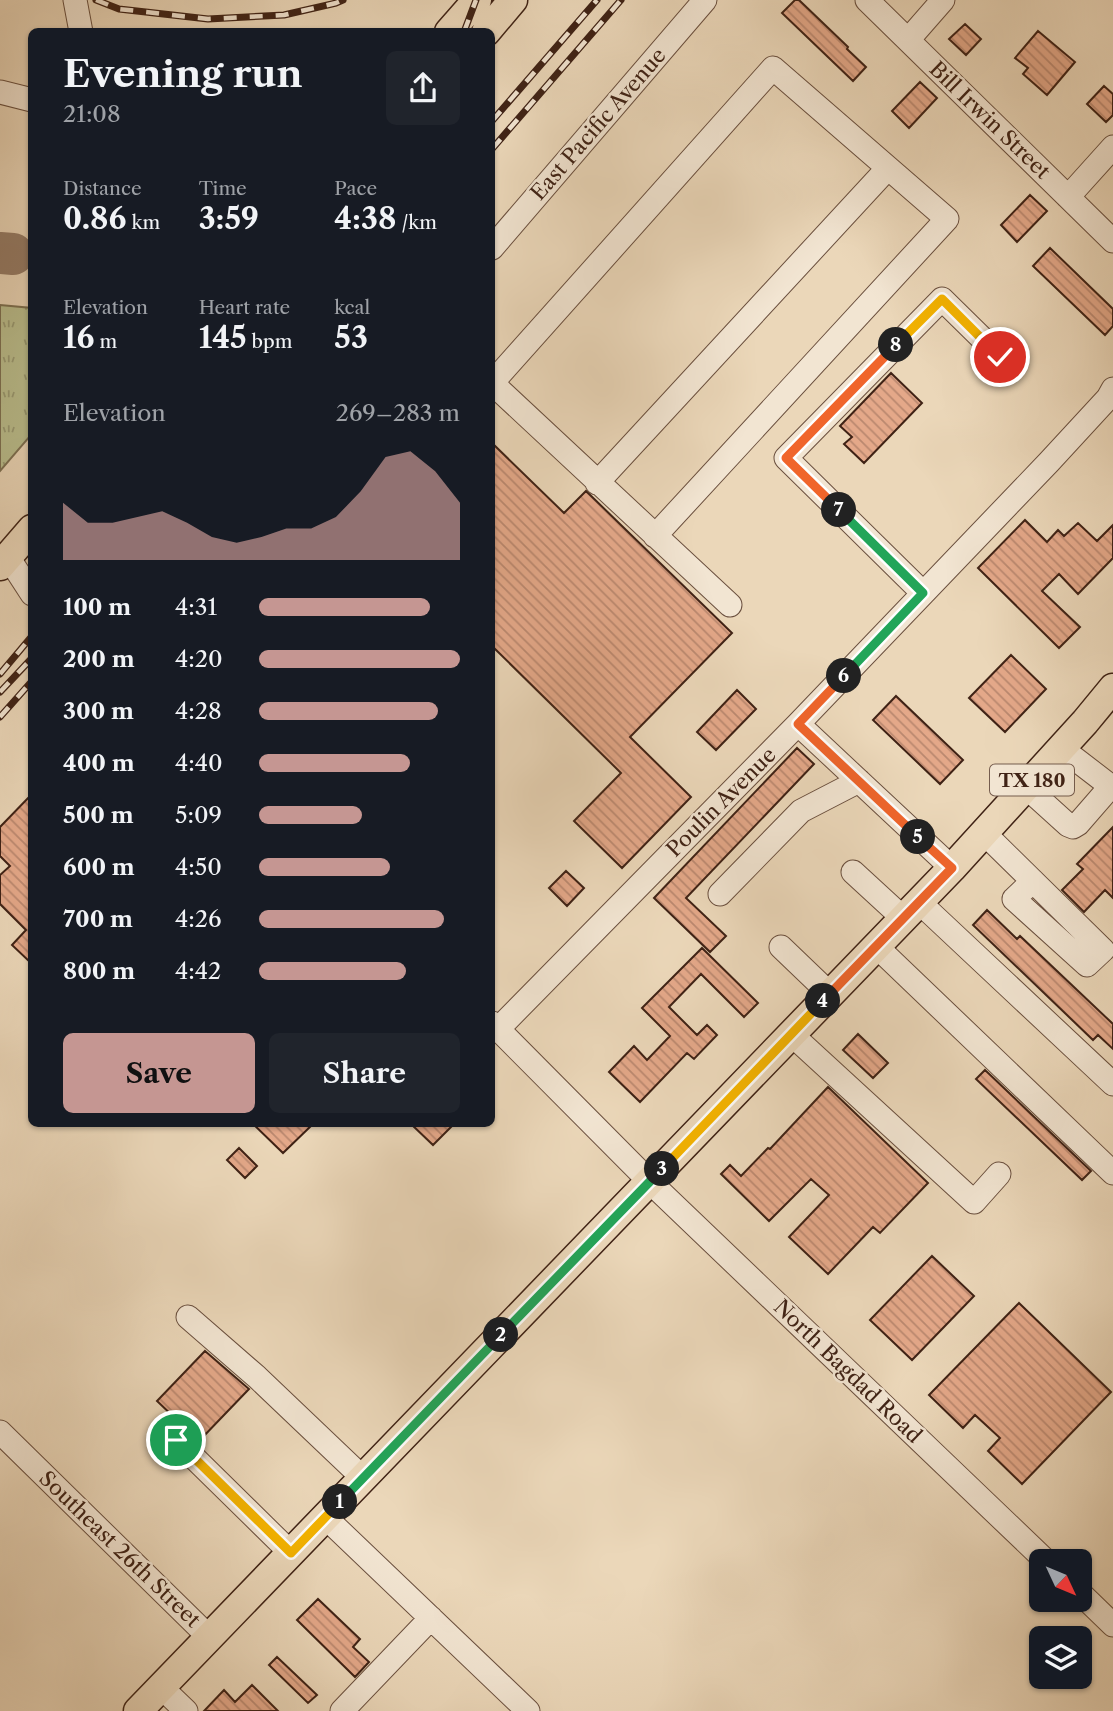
<!DOCTYPE html>
<meta charset="utf-8">
<style>
:root{--surface:#171b24;--page:#20242c;--text:#f1f3f6;--muted:#9ea1a6;--accent:#c59692}
body{margin:0;font-family:"Libre Caslon Text",serif;background:var(--page);color:var(--text);height:100vh;display:flex;flex-direction:column;font-size:26px;white-space:nowrap}
*{box-sizing:border-box;margin:0}
p{font-size:23px;color:var(--muted)}
.icon{flex:none;width:38px;height:38px;fill:none;stroke:currentColor;stroke-width:2;stroke-linecap:round;stroke-linejoin:round}
.map{position:relative;flex:1;overflow:hidden}
.details{position:absolute;left:28px;top:28px;width:467px;height:1099px;display:flex;flex-direction:column;background:var(--surface);border-radius:10px;box-shadow:0 2px 5px #0004}
.details>*{flex:none}
.needle{width:46px;rotate:134deg}
.buttons{position:absolute;left:1029px;top:1549px;display:grid;gap:14px}
.buttons a{display:grid;place-items:center;width:63px;height:63px;border-radius:10px;background:var(--surface);box-shadow:0 2px 5px #0004;font-size:35px}
.pin{position:absolute;display:grid;place-items:center;width:60px;height:60px;color:#fff;margin:-30px;border:4px solid #fff;border-radius:50%;box-shadow:0 2px 7px #0007}
.km{position:absolute;width:35px;height:35px;margin:-18px;border-radius:50%;background:#222;color:#fff;font-size:19px;line-height:35px;text-align:center}
.round{display:grid;place-items:center;flex:none;width:74px;height:74px;border-radius:10px;background:var(--page)}
.overview{display:flex;align-items:center;justify-content:space-between;height:119px;padding:0 35px}
h1{font-size:38px;font-weight:700;line-height:52px}
.stats{display:grid;grid-template-columns:repeat(3,1fr);gap:10px;height:119px;padding:7px 35px}
.stats div{display:grid;align-content:center}
.stats b{font-size:30px;font-weight:700}
.stats small{font-size:19px;font-weight:400}
.stats p{font-size:19px}
.chart{height:196px;padding:14px 35px}
.chart p{display:flex;justify-content:space-between}
.chart svg{width:100%;height:126px;margin-top:7px;fill:var(--accent);opacity:.7}
.button{display:flex;gap:14px;margin-top:auto;padding:14px 35px}
.button a{flex:1;height:80px;border-radius:10px;background:var(--accent);color:#111;font-size:28px;font-weight:700;line-height:80px;text-align:center}
.button a+a{background:var(--page);color:var(--text)}
ul{padding:0 35px;list-style:none;font-size:23px}
li{display:grid;grid-template-columns:112px 84px 1fr;align-items:center;height:52px}
li i{height:18px;border-radius:9px;background:var(--accent)}
.map>svg:first-child{display:block}
.grass{fill:url(#grass-tufts);stroke:#7c7052;stroke-width:2}
.lines{fill:none;stroke-linecap:round;stroke-linejoin:round}
.taxiway{stroke:#957c67;stroke-width:42}
.building{fill:url(#building-back-hatch);stroke:#3f2215;stroke-width:2}
.minor-casing{stroke:#6a4f3e;stroke-width:25}
.major-casing{stroke:#3f2215;stroke-width:31}
.minor{stroke:#f2e5d2;stroke-width:23}
.major{stroke:#ebd7b9;stroke-width:28}
.rail-casing{stroke:#3f2215;stroke-width:7}
.rail{stroke:#f2e5d2;stroke-width:4.5;stroke-dasharray:13;stroke-linecap:butt}
.split-1-casing{stroke:#fff;stroke-width:14}
.split-2-casing{stroke:#fff;stroke-width:14}
.split-3-casing{stroke:#fff;stroke-width:14}
.split-4-casing{stroke:#fff;stroke-width:14}
.split-5-casing{stroke:#fff;stroke-width:14}
.split-6-casing{stroke:#fff;stroke-width:14}
.split-7-casing{stroke:#fff;stroke-width:14}
.split-8-casing{stroke:#fff;stroke-width:14}
.split-9-casing{stroke:#fff;stroke-width:14}
.split-1{stroke:#f5b400;stroke-width:9}
.split-2{stroke:#22a559;stroke-width:9}
.split-3{stroke:#22a559;stroke-width:9}
.split-4{stroke:#f5b400;stroke-width:9}
.split-5{stroke:#f0652b;stroke-width:9}
.split-6{stroke:#f0652b;stroke-width:9}
.split-7{stroke:#22a559;stroke-width:9}
.split-8{stroke:#f0652b;stroke-width:9}
.split-9{stroke:#f5b400;stroke-width:9}
.labels{text-anchor:middle;dominant-baseline:central;stroke-width:5;stroke-linejoin:round;paint-order:stroke}
.shield{fill:#f2e5d2;stroke:#755c4e;stroke-width:2}
.shield-label{font-size:19px;font-weight:bold;fill:#3f2215}
.street-label{font-size:21px;fill:#3f2215;stroke:#f2e5d2}
</style>
<div class="map">
<svg width="1113" height="1711" viewBox="0 0 1113 1711">
<defs>
<pattern id="grass-tufts" width="24" height="20" patternUnits="userSpaceOnUse" patternTransform="scale(1.75)"><rect width="24" height="20" fill="#b9be8e"/><path d="M3 7l-1-3M5 7V3M7 7l1-3M15 17l-1-3M17 17v-4M19 17l1-3" fill="none" stroke="#989a73"/></pattern>
<pattern id="building-back-hatch" width="6" height="6" patternUnits="userSpaceOnUse" patternTransform="scale(1.75)"><rect width="6" height="6" fill="#e4a889"/><path d="M-1 5l2 2M0 0l6 6M5-1l2 2" fill="none" stroke="#ba886f"/></pattern>
</defs>
<rect width="100%" height="100%" fill="#ebd7b9"/>
<filter id="stains"><feTurbulence type="fractalNoise" baseFrequency=".00286" numOctaves="4"/><feColorMatrix values="0 0 0 0 .2 0 0 0 0 .09 0 0 0 0 .02 0 0 0 .5 -.17"/></filter>
<radialGradient id="worn" r=".72"><stop offset=".6" stop-color="#630" stop-opacity="0"/><stop offset="1" stop-color="#630" stop-opacity=".3"/></radialGradient>
<path class="grass" d="M0,305L32,308L31,435L0,471Z"/>
<g class="lines">
<path class="taxiway" d="M0,253L13,254"/>
</g>
<path class="building" d="M795,0H799L848,47L847,49L866,67L853,81L782,13Z
M965,24L981,39L966,55L949,39Z
M1038,31L1075,62L1047,95L1023,74L1028,68L1015,58Z
M920,82L937,98L909,128L892,111Z
M1104,86L1113,94V115L1106,122L1087,104Z
M1030,195L1047,211L1017,242L1001,225Z
M1050,248L1113,309V326L1105,335L1033,266Z
M891,373L922,403L864,463L844,444L852,437L840,426Z
M492,443L564,513L586,491L732,633L630,737L691,797L622,868L574,821L621,773L492,646Z
M1025,520L1047,542L1058,530L1064,536L1078,523L1097,541L1113,525V558L1078,594L1059,574L1042,591L1080,627L1059,648L978,568Z
M1011,655L1046,689L1005,732L969,698Z
M737,690L756,709L716,750L697,732Z
M896,696L963,760L940,784L873,720Z
M797,748L814,764L686,898L726,936L710,952L654,898Z
M32,794V964L12,945L26,930L0,904V875L10,866L0,856V827Z
M1113,827V898L1105,890L1084,912L1062,890L1083,869L1077,864Z
M566,871L584,888L567,906L549,888Z
M987,910L1017,939L1020,936L1113,1024V1049L1098,1035L1093,1040L973,925Z
M702,948L758,1003L744,1017L701,974L669,1007L697,1035L707,1025L717,1035L694,1059L687,1053L640,1102L609,1072L634,1046L647,1060L670,1036L642,1008Z
M858,1034L888,1063L873,1078L843,1050Z
M985,1070L1091,1171L1082,1180L976,1079Z
M828,1087L928,1183L880,1233L873,1227L828,1274L789,1237L829,1195L811,1179L769,1221L721,1174L730,1165L741,1176L768,1148L770,1149Z
M253,1124H313L283,1153Z
M411,1124H454L433,1145Z
M239,1148L257,1166L245,1178L227,1160Z
M932,1256L974,1296L912,1360L870,1320Z
M1019,1303L1111,1392L1022,1484L988,1451L1000,1438L975,1415L963,1428L929,1395Z
M205,1351L249,1389L199,1441L157,1401Z
M318,1599L360,1639L353,1647L369,1662L355,1677L297,1620Z
M277,1657L317,1695L308,1703L269,1665Z
M252,1685L278,1711H204L224,1690L235,1702Z"/>
<g class="lines">
<defs>
<path id="minor" d="M75,0L81,32
M867,0L1113,241
M908,40L943,0
M0,92L32,100
M1068,197L1113,147
M492,248L705,0
M492,383L773,68L947,219L655,536
M492,383L730,605
M597,483L888,168
M8,557L32,594
M923,593L786,458L942,299L1001,357
M798,724L952,868
M1061,748L1113,788
M1026,787L1068,825L1073,827L1078,824L1111,786
M984,833L1103,950L1087,965L1014,899L1033,881
M853,872L903,918
M720,894L801,811L859,781
M919,902L1113,1084
M876,946L1113,1173
M781,947L830,994
M492,1023L650,1182L1046,1561
M498,1029L798,724L1049,462L1108,398L1113,389
M791,1034L974,1202L999,1174
M188,1317L257,1377L363,1478
M0,1432L209,1637
M176,1440L291,1553
M325,1517L528,1711
M1080,1593L1113,1625
M161,1687L186,1711
M342,1711L431,1618"/>
<path id="major" d="M449,32L477,0
M486,32L513,0
M0,566L32,529
M138,1711L952,868L1085,722L1113,688"/>
</defs>
<use href="#minor" class="minor-casing"/>
<use href="#major" class="major-casing"/>
<use href="#minor" class="minor"/>
<use href="#major" class="major"/>
<defs>
<path id="rail" d="M96,0L119,9L208,19L284,15L336,3L343,0
M464,32L476,0
M492,121L597,0
M492,149L621,0
M0,674L32,636
M0,692L32,658
M0,717L32,681"/>
</defs>
<use href="#rail" class="rail-casing"/>
<use href="#rail" class="rail"/>
</g>
<g class="lines">
<defs>
<path id="split-1" d="M176,1440L291,1553L340,1502"/>
<path id="split-2" d="M340,1502L501,1335"/>
<path id="split-3" d="M501,1335L662,1169"/>
<path id="split-4" d="M662,1169L823,1001"/>
<path id="split-5" d="M823,1001L952,868L918,837"/>
<path id="split-6" d="M844,676L798,724L918,837"/>
<path id="split-7" d="M839,510L923,593L844,676"/>
<path id="split-8" d="M839,510L786,458L896,345"/>
<path id="split-9" d="M896,345L942,299L1000,357"/>
</defs>
<use href="#split-1" class="split-1-casing"/>
<use href="#split-2" class="split-2-casing"/>
<use href="#split-3" class="split-3-casing"/>
<use href="#split-4" class="split-4-casing"/>
<use href="#split-5" class="split-5-casing"/>
<use href="#split-6" class="split-6-casing"/>
<use href="#split-7" class="split-7-casing"/>
<use href="#split-8" class="split-8-casing"/>
<use href="#split-9" class="split-9-casing"/>
<use href="#split-1" class="split-1"/>
<use href="#split-2" class="split-2"/>
<use href="#split-3" class="split-3"/>
<use href="#split-4" class="split-4"/>
<use href="#split-5" class="split-5"/>
<use href="#split-6" class="split-6"/>
<use href="#split-7" class="split-7"/>
<use href="#split-8" class="split-8"/>
<use href="#split-9" class="split-9"/>
</g>
<g class="labels">
<rect class="shield" x="990" y="764.5" width="84" height="31" rx="5"/>
<g class="shield-label">
<text x="1032" y="780">TX 180</text>
</g>
<g class="street-label">
<text transform="translate(990 120) rotate(44)">Bill Irwin Street</text>
<text transform="translate(598 124) rotate(-49)">East Pacific Avenue</text>
<text transform="translate(721 802) rotate(-45)">Poulin Avenue</text>
<text transform="translate(848 1371) rotate(44)">North Bagdad Road</text>
<text transform="translate(120 1549) rotate(44)">Southeast 26th Street</text>
</g>
</g>
<rect width="100%" height="100%" filter="url(#stains)"/>
<rect width="100%" height="100%" fill="url(#worn)"/>
</svg>
<div class="buttons">
<a><svg class="needle" viewBox="-14 -14 28 28"><path d="M0-13l5 13h-10z" fill="#e53935"/><path d="M0 13l5-13h-10z" fill="#9ea1a6"/></svg></a>
<a><svg class="icon" aria-label="layers" viewBox="0 0 24 24"><path d="M12 4l9 5-9 5-9-5zM3 14l9 5 9-5"/></svg></a>
</div>
<div class="pin" style="left:176px;top:1440px;background:#1e9e55"><svg class="icon" aria-label="arrive" viewBox="0 0 24 24"><path d="M6 21V4h12l-3 4 3 4H6"/></svg></div>
<div class="pin" style="left:1000px;top:357px;background:#d93025"><svg class="icon" aria-label="check" viewBox="0 0 24 24"><path d="M5 12l5 5 9-10"/></svg></div>
<b class="km" style="left:340px;top:1502px">1</b>
<b class="km" style="left:501px;top:1335px">2</b>
<b class="km" style="left:662px;top:1169px">3</b>
<b class="km" style="left:823px;top:1001px">4</b>
<b class="km" style="left:918px;top:837px">5</b>
<b class="km" style="left:844px;top:676px">6</b>
<b class="km" style="left:839px;top:510px">7</b>
<b class="km" style="left:896px;top:345px">8</b>
<section class="details">
<div class="overview"><div><h1>Evening run</h1><p>21:08</p></div><a class="round"><svg class="icon" aria-label="share" viewBox="0 0 24 24"><path d="M12 15V3M7 8l5-5 5 5M5 13v7h14v-7"/></svg></a></div>
<div class="stats">
<div><p>Distance</p><b>0.86<small> km</small></b></div>
<div><p>Time</p><b>3:59</b></div>
<div><p>Pace</p><b>4:38<small> /km</small></b></div>
</div>
<div class="stats">
<div><p>Elevation</p><b>16<small> m</small></b></div>
<div><p>Heart rate</p><b>145<small> bpm</small></b></div>
<div><p>kcal</p><b>53</b></div>
</div>
<div class="chart"><p><span>Elevation</span>269–283 m</p>
<svg viewBox="0 0 160 44" preserveAspectRatio="none"><path d="M0 44V24L10 31L20 31L30 29L40 27L50 31L60 36L70 38L80 36L90 33L100 33L110 29L120 20L130 8L140 6L150 13L160 24V44z"/></svg>
</div>
<ul>
<li><b>100 m</b>4:31<i style="width:85%"></i></li>
<li><b>200 m</b>4:20<i style="width:100%"></i></li>
<li><b>300 m</b>4:28<i style="width:89%"></i></li>
<li><b>400 m</b>4:40<i style="width:75%"></i></li>
<li><b>500 m</b>5:09<i style="width:51%"></i></li>
<li><b>600 m</b>4:50<i style="width:65%"></i></li>
<li><b>700 m</b>4:26<i style="width:92%"></i></li>
<li><b>800 m</b>4:42<i style="width:73%"></i></li>
</ul>
<div class="button"><a>Save</a><a>Share</a></div>
</section>
</div>
